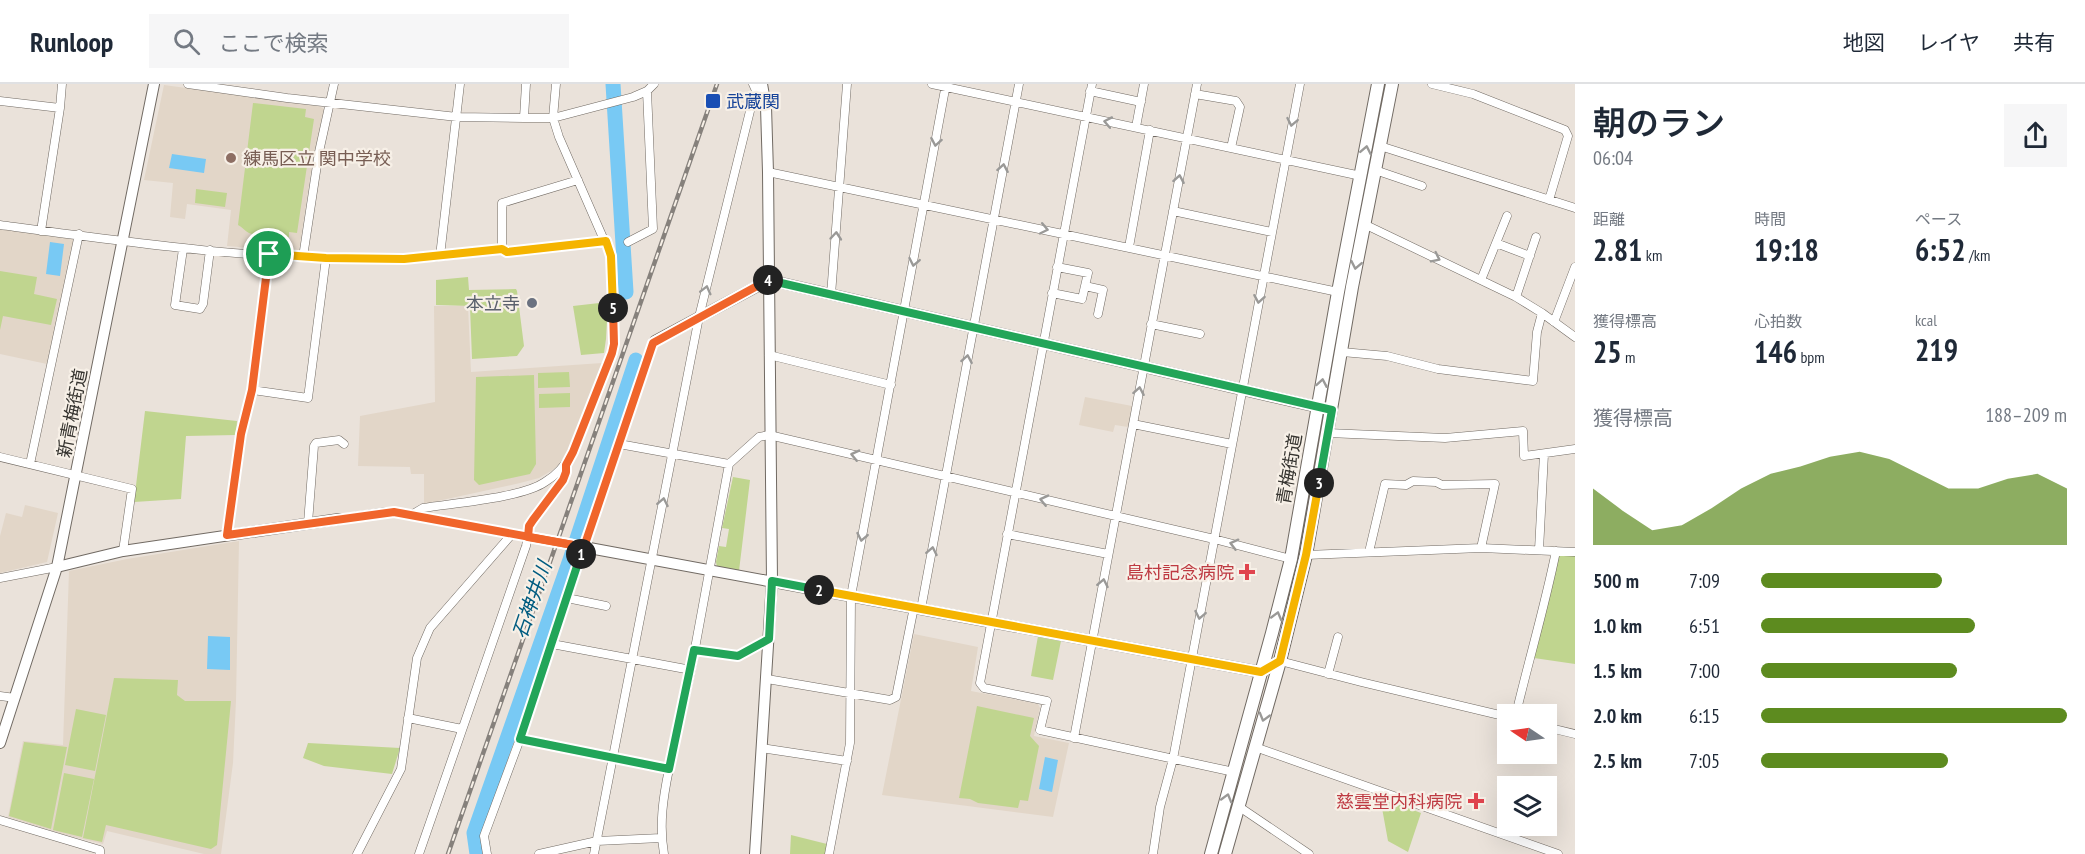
<!DOCTYPE html>
<html lang="ja">
<meta charset="utf-8">
<style>
:root{--surface:#fff;--page:#f6f6f7;--text:#1f2937;--muted:#747a83;--line:#e0e1e3;--accent:#5d8b1f}
body{margin:0;font-family:"PT Sans Narrow","Noto Sans JP",sans-serif;background:var(--page);color:var(--text);height:100vh;display:flex;flex-direction:column;font-size:22px;white-space:nowrap}
*{box-sizing:border-box;margin:0}
p{font-size:20px;color:var(--muted)}
.icon{flex:none;width:33px;height:33px;fill:none;stroke:currentColor;stroke-width:2;stroke-linecap:round;stroke-linejoin:round}
.map{position:relative;flex:1;overflow:hidden}
.panel{display:flex;flex-direction:column;background:var(--surface);width:510px}
.panel>*{flex:none}
.needle{width:39px;rotate:283deg}
.buttons{position:absolute;left:1497px;top:620px;display:grid;gap:12px}
.buttons a{display:grid;place-items:center;width:60px;height:60px;border-radius:0px;background:var(--surface);box-shadow:0 6px 24px #0002;font-size:30px}
.pin{position:absolute;display:grid;place-items:center;width:51px;height:51px;color:#fff;margin:-26px;border:3px solid #fff;border-radius:50%;box-shadow:0 2px 6px #0007}
.km{position:absolute;width:30px;height:30px;margin:-15px;border-radius:50%;background:#222;color:#fff;font-size:16px;line-height:30px;text-align:center}
.round{display:grid;place-items:center;flex:none;width:63px;height:63px;border-radius:0px;background:var(--page)}
.summary{display:flex;align-items:center;justify-content:space-between;height:102px;padding:0 18px}
h1{font-size:33px;font-weight:600;line-height:45px}
.figures{display:grid;grid-template-columns:repeat(3,1fr);gap:9px;height:102px;padding:6px 18px}
.figures div{display:grid;align-content:center}
.figures b{font-size:30px;font-weight:600}
.figures small{font-size:16px;font-weight:400}
.figures p{font-size:16px}
.chart{height:168px;padding:12px 18px}
.chart p{display:flex;justify-content:space-between}
.chart svg{width:100%;height:108px;margin-top:6px;fill:var(--accent);opacity:.7}
ul{padding:0 18px;list-style:none;font-size:20px}
li{display:grid;grid-template-columns:96px 72px 1fr;align-items:center;height:45px}
li i{height:15px;border-radius:8px;background:var(--accent)}
header{display:flex;align-items:center;gap:36px;box-sizing:border-box;height:84px;padding:0 30px;background:var(--surface);border-bottom:2px solid var(--line)}
header strong{font-size:28px}
nav{display:flex;gap:33px;margin-inline-start:auto;font-size:21px}
.search{width:420px;height:54px;background:var(--page);display:flex;align-items:center;gap:15px;box-sizing:border-box;padding:0 21px;border-radius:0px;color:var(--muted);font-size:22px}
main{display:flex;flex:1;min-height:0}
.map>svg:first-child{display:block}
.built{fill:#e2d6c8}
.green{fill:#c0d58f}
.water{fill:#78c9f4}
.lines{fill:none;stroke-linecap:round;stroke-linejoin:round}
.river{stroke:#78c9f4;stroke-width:15}
.street-casing{stroke:#716a63;stroke-width:9}
.secondary-casing{stroke:#716a63;stroke-width:12}
.primary-casing{stroke:#716a63;stroke-width:14}
.street{stroke:#fff;stroke-width:8}
.secondary{stroke:#fff;stroke-width:10}
.primary{stroke:#fff;stroke-width:12}
.rail-casing{stroke:#86817c;stroke-width:4.5}
.rail{stroke:#f7f0e7;stroke-width:2;stroke-dasharray:7;stroke-linecap:butt}
.oneway{stroke:#9a9997}
.split-1-casing{stroke:#fff;stroke-width:12}
.split-2-casing{stroke:#fff;stroke-width:12}
.split-3-casing{stroke:#fff;stroke-width:12}
.split-4-casing{stroke:#fff;stroke-width:12}
.split-5-casing{stroke:#fff;stroke-width:12}
.split-6-casing{stroke:#fff;stroke-width:12}
.split-1{stroke:#f0652b;stroke-width:8}
.split-2{stroke:#22a559;stroke-width:8}
.split-3{stroke:#f5b400;stroke-width:8}
.split-4{stroke:#22a559;stroke-width:8}
.split-5{stroke:#f0652b;stroke-width:8}
.split-6{stroke:#f5b400;stroke-width:8}
.transit-dot{fill:#1a4fb4;stroke:#f7f0e7;stroke-width:2}
.education-dot{fill:#8d6e63;stroke:#f7f0e7;stroke-width:2}
.worship-dot{fill:#6b7280;stroke:#f7f0e7;stroke-width:2}
.health-dot{fill:#e0444e;stroke:#f7f0e7;stroke-width:2}
.labels{text-anchor:middle;dominant-baseline:central;stroke-width:4.5;stroke-linejoin:round;paint-order:stroke}
.transit-label{font-size:18px;fill:#164399;stroke:#f7f0e7;text-anchor:start}
.education-label{font-size:18px;fill:#785e54;stroke:#f7f0e7;text-anchor:start}
.worship-label{font-size:18px;fill:#5b616d;stroke:#f7f0e7;text-anchor:end}
.street-label{font-size:18px;fill:#35332f;stroke:#f7f0e7}
.health-label{font-size:18px;fill:#be3a42;stroke:#f7f0e7;text-anchor:end}
.water-label{font-size:20px;font-style:italic;fill:#005c80;stroke:#f7f0e7}
</style>
<header>
<strong>Runloop</strong>
<div class="search"><svg class="icon" aria-label="search" viewBox="0 0 24 24"><circle cx="10" cy="10" r="6"/><path d="M15 15l6 6"/></svg>ここで検索</div>
<nav><a>地図</a><a>レイヤ</a><a>共有</a></nav>
</header>
<main>
<div class="map">
<svg width="1575" height="770" viewBox="0 0 1575 770">
<rect width="100%" height="100%" fill="#eae2da"/>
<path class="built" d="M164,1L319,22L324,25L311,88L299,168L227,162L231,126L187,120L185,135L170,133L173,99L144,96Z
M0,145L72,155L74,157L47,280L0,270Z
M434,222H468L471,288L602,279L569,367L561,379L551,387L539,394L520,399L424,420V390H411L410,383L358,382L360,332L435,318Z
M1085,313L1132,322L1128,343L1115,341L1113,348L1079,341Z
M25,421L58,429L47,478L0,489V452L6,429L22,433Z
M239,457L236,617L233,679L221,770H204L107,747L103,760L62,750L8,733L23,657L63,661L69,487L127,475Z
M914,550L978,563L971,607L1038,620L1040,624L1034,652L1069,659L1053,733L882,711Z"/>
<path class="green" d="M253,19L306,25L305,33L314,35L297,149L289,148V153C276,151 262,154 249,149C245,147 242,143 238,141Z
M196,105L227,109L225,123L195,119Z
M0,187L37,193L34,210L57,215L51,241L3,232L0,246Z
M468,193L469,206L516,205L517,207L524,262L517,272L472,275L470,222L436,221V196Z
M608,218L606,255L604,269L581,271L573,222Z
M569,288L570,303L538,304V289Z
M534,291L536,380L530,390L479,401L474,396L476,293Z
M570,309V323L539,324V310Z
M145,327L237,337L236,351L186,352L181,415L134,418Z
M733,393L750,396L739,487L717,483L716,478L719,462L726,463L729,445L722,444Z
M1559,470L1575,471V580L1534,574Z
M1038,552L1061,557L1053,596L1031,592Z
M114,594L178,596L177,611L185,617H231L217,761L211,765L106,741L102,758L83,754Z
M977,622L1034,634L1030,652L1039,662L1028,717L1020,716L1018,724L978,719L970,715L959,714Z
M76,625L106,631L95,687L65,681Z
M24,658L67,663L51,745L9,732Z
M308,659L400,664L392,690L324,682L303,674Z
M64,689L94,695L82,753L53,746Z
M1380,713L1421,729L1408,768L1388,757Z
M791,751L827,760L826,770H790Z"/>
<path class="water" d="M172,70L206,75L204,89L169,84Z
M50,158L64,160L60,192L46,190Z
M208,552L230,553V586L207,585Z
M1045,673L1058,676L1052,708L1039,705Z"/>
<g class="lines">
<path class="river" d="M613,0L626,208
M477,770L474,749L571,473L636,276"/>
<defs>
<path id="street" d="M188,0L287,14L457,33L524,34H553L633,13L647,7L654,0
M753,0L757,9L763,12
M932,0L1361,92
M1092,0L980,599L984,604L1047,617L1040,646L1234,688
M1432,0L1473,10L1565,46L1568,52L1549,116
M1090,7L1141,18
M1195,10L1236,17L1240,23L1231,64
M0,17L60,24
M524,34L526,0
M1136,43L1144,0
M1380,62L1575,124
M1375,86L1422,102
M768,88L1338,208
M1173,127L1272,148
M1364,140L1516,213L1542,229L1575,253
M0,141C133,159 267,178 402,175C435,174 469,169 502,165L507,168L606,157
M41,147L60,24L62,0
M628,158L653,145L647,7
M1496,159L1530,172
M1129,163L1150,46
M183,165L175,221L200,225L203,220L210,166
M502,165V119L578,96
M440,172L460,0
M303,173L319,68L334,0
M1481,196L1507,132
M1085,202L1103,206L1098,230
M1052,209L1082,215L1088,189L1057,183
M831,211L847,0
M1516,213L1536,153
M1554,238L1575,183
M1151,240L1200,250
M1342,268L1387,272L1438,285L1533,297L1537,248L1542,229
M769,271L891,301
M252,306L308,314L326,174
M1133,340L1232,360
M1328,349L1445,354L1523,347L1524,372L1575,365
M619,360L729,380
M0,373L132,405L123,467
M30,380L79,150
M413,430L423,424C453,419 522,414 545,398C557,391 566,380 573,368L612,269L614,260L611,172L559,53L553,34L556,0
M339,435L384,428L403,429L584,463
M308,439L314,362L316,359L339,356L344,360
M1007,450L1108,470
M227,451L241,350L252,306L269,170
M1539,466L1544,370
M1369,468L1385,400L1406,401L1413,397L1436,398L1442,401L1495,400L1481,464
M1306,471L1481,464L1575,468
M0,494L57,483
M567,514L606,522
M921,525L1019,0
M552,560L691,586
M694,566L738,572L769,555
M1280,577L1361,598L1508,633
M1328,590L1338,553
M767,595L890,616L896,613L914,523
M0,612L15,614
M1516,630C1529,575 1545,522 1556,467
M408,634L462,645
M1546,643L1575,650
M1074,654L1197,0
M520,655L669,685L691,586L729,380L759,353L769,351L1214,455L1291,475
M1255,663L1558,770
M761,664L847,677
M1238,722L1309,770
M0,736L100,766V770
M357,770L401,685L417,574L430,544L512,450
M419,770L526,462C528,454 528,445 531,438C542,419 567,404 566,381
M487,770L484,752L520,655L653,259L655,257
M539,770L597,757L661,754
M594,770L699,233L751,23L764,16
M664,770C659,741 663,714 669,685
M829,770L850,659L851,512L946,0
M1153,770L1160,723L1173,675L1300,0"/>
<path id="secondary" d="M655,257L769,196L1326,325
M584,463L1261,588L1280,577
M57,483L123,467L339,435
M0,659L57,483L154,0
M755,770L772,497L768,88L766,23L762,0"/>
<path id="primary" d="M1211,770L1272,549L1291,475L1338,208L1378,0
M1225,770L1280,577L1306,471L1352,203L1392,0"/>
</defs>
<use href="#street" class="street-casing"/>
<use href="#secondary" class="secondary-casing"/>
<use href="#primary" class="primary-casing"/>
<use href="#street" class="street"/>
<use href="#secondary" class="secondary"/>
<use href="#primary" class="primary"/>
<defs>
<path id="rail" d="M448,770L717,0"/>
</defs>
<use href="#rail" class="rail-casing"/>
<use href="#rail" class="rail"/>
</g>
<defs><path id="oneway-chevron" d="M-2-3.5L2.5 0L-2 3.5" fill="none" stroke-width="1.6" stroke-linecap="round" stroke-linejoin="round" transform="scale(1.5)"/></defs>
<g class="oneway">
<use href="#oneway-chevron" transform="translate(1108 38) rotate(-169)"/>
<use href="#oneway-chevron" transform="translate(1292 38) rotate(101)"/>
<use href="#oneway-chevron" transform="translate(936 58) rotate(100)"/>
<use href="#oneway-chevron" transform="translate(1366 66) rotate(-79)"/>
<use href="#oneway-chevron" transform="translate(1003 84) rotate(-80)"/>
<use href="#oneway-chevron" transform="translate(1179 95) rotate(-80)"/>
<use href="#oneway-chevron" transform="translate(1044 145) rotate(12)"/>
<use href="#oneway-chevron" transform="translate(836 152) rotate(-85)"/>
<use href="#oneway-chevron" transform="translate(1436 174) rotate(26)"/>
<use href="#oneway-chevron" transform="translate(914 178) rotate(101)"/>
<use href="#oneway-chevron" transform="translate(1356 181) rotate(101)"/>
<use href="#oneway-chevron" transform="translate(706 206) rotate(-76)"/>
<use href="#oneway-chevron" transform="translate(1259 215) rotate(100)"/>
<use href="#oneway-chevron" transform="translate(967 275) rotate(-80)"/>
<use href="#oneway-chevron" transform="translate(1322 299) rotate(-80)"/>
<use href="#oneway-chevron" transform="translate(1139 307) rotate(-80)"/>
<use href="#oneway-chevron" transform="translate(855 371) rotate(-167)"/>
<use href="#oneway-chevron" transform="translate(1044 416) rotate(-167)"/>
<use href="#oneway-chevron" transform="translate(663 418) rotate(-79)"/>
<use href="#oneway-chevron" transform="translate(862 453) rotate(101)"/>
<use href="#oneway-chevron" transform="translate(1234 460) rotate(-165)"/>
<use href="#oneway-chevron" transform="translate(932 467) rotate(-79)"/>
<use href="#oneway-chevron" transform="translate(1103 499) rotate(-79)"/>
<use href="#oneway-chevron" transform="translate(1200 531) rotate(101)"/>
<use href="#oneway-chevron" transform="translate(1277 532) rotate(-75)"/>
<use href="#oneway-chevron" transform="translate(1264 633) rotate(106)"/>
<use href="#oneway-chevron" transform="translate(1227 714) rotate(-74)"/>
</g>
<g class="lines">
<defs>
<path id="split-1" d="M269,170L252,306L241,350L227,451L394,428L584,463L581,470"/>
<path id="split-2" d="M581,470L520,655L669,685L694,566L738,572L769,555L772,497L819,506"/>
<path id="split-3" d="M819,506L1261,588L1280,577L1306,471L1319,399"/>
<path id="split-4" d="M768,196L1332,326L1319,399"/>
<path id="split-5" d="M613,224L614,260L612,269L573,368L566,381V388L563,396L533,436L529,442L528,453L584,463L653,259L768,196"/>
<path id="split-6" d="M269,170L326,174L404,175L502,165L507,168L606,157L611,172L613,224"/>
</defs>
<use href="#split-1" class="split-1-casing"/>
<use href="#split-2" class="split-2-casing"/>
<use href="#split-3" class="split-3-casing"/>
<use href="#split-4" class="split-4-casing"/>
<use href="#split-5" class="split-5-casing"/>
<use href="#split-6" class="split-6-casing"/>
<use href="#split-1" class="split-1"/>
<use href="#split-2" class="split-2"/>
<use href="#split-3" class="split-3"/>
<use href="#split-4" class="split-4"/>
<use href="#split-5" class="split-5"/>
<use href="#split-6" class="split-6"/>
</g>
<rect class="transit-dot" x="705" y="9" width="16" height="16" rx="3"/>
<circle class="education-dot" cx="231" cy="74" r="6"/>
<circle class="worship-dot" cx="532" cy="219" r="6"/>
<g class="health-dot">
<path d="M1244 479h6v6h6v6h-6v6h-6v-6h-6v-6h6z"/>
<path d="M1473 708h6v6h6v6h-6v6h-6v-6h-6v-6h6z"/>
</g>
<g class="labels">
<g class="transit-label">
<text x="726" y="17">武蔵関</text>
</g>
<g class="education-label">
<text x="243" y="74">練馬区立 関中学校</text>
</g>
<g class="worship-label">
<text x="520" y="219">本立寺</text>
</g>
<g class="street-label">
<text transform="translate(72 329) rotate(-79)">新青梅街道</text>
<text transform="translate(1289 385) rotate(-80)">青梅街道</text>
</g>
<g class="health-label">
<text x="1234" y="488">島村記念病院</text>
<text x="1462" y="717">慈雲堂内科病院</text>
</g>
<g class="water-label">
<text transform="translate(532 516) rotate(-71)">石神井川</text>
</g>
</g>
</svg>
<div class="buttons">
<a><svg class="needle" viewBox="-14 -14 28 28"><path d="M0-13l5 13h-10z" fill="#e53935"/><path d="M0 13l5-13h-10z" fill="#747a83"/></svg></a>
<a><svg class="icon" aria-label="layers" viewBox="0 0 24 24"><path d="M12 4l9 5-9 5-9-5zM3 14l9 5 9-5"/></svg></a>
</div>
<div class="pin" style="left:269px;top:170px;background:#1e9e55"><svg class="icon" aria-label="arrive" viewBox="0 0 24 24"><path d="M6 21V4h12l-3 4 3 4H6"/></svg></div>
<b class="km" style="left:581px;top:470px">1</b>
<b class="km" style="left:819px;top:506px">2</b>
<b class="km" style="left:1319px;top:399px">3</b>
<b class="km" style="left:768px;top:196px">4</b>
<b class="km" style="left:613px;top:224px">5</b>
</div>
<section class="panel">
<div class="summary"><div><h1>朝のラン</h1><p>06:04</p></div><a class="round"><svg class="icon" aria-label="share" viewBox="0 0 24 24"><path d="M12 15V3M7 8l5-5 5 5M5 13v7h14v-7"/></svg></a></div>
<div class="figures">
<div><p>距離</p><b>2.81<small> km</small></b></div>
<div><p>時間</p><b>19:18</b></div>
<div><p>ペース</p><b>6:52<small> /km</small></b></div>
</div>
<div class="figures">
<div><p>獲得標高</p><b>25<small> m</small></b></div>
<div><p>心拍数</p><b>146<small> bpm</small></b></div>
<div><p>kcal</p><b>219</b></div>
</div>
<div class="chart"><p><span>獲得標高</span>188–209 m</p>
<svg viewBox="0 0 160 44" preserveAspectRatio="none"><path d="M0 44V21L10 30L20 38L30 36L40 29L50 21L60 15L70 12L80 8L90 6L100 9L110 15L120 21L130 21L140 17L150 15L160 21V44z"/></svg>
</div>
<ul>
<li><b>500 m</b>7:09<i style="width:59%"></i></li>
<li><b>1.0 km</b>6:51<i style="width:70%"></i></li>
<li><b>1.5 km</b>7:00<i style="width:64%"></i></li>
<li><b>2.0 km</b>6:15<i style="width:100%"></i></li>
<li><b>2.5 km</b>7:05<i style="width:61%"></i></li>
</ul>
</section>
</main>
